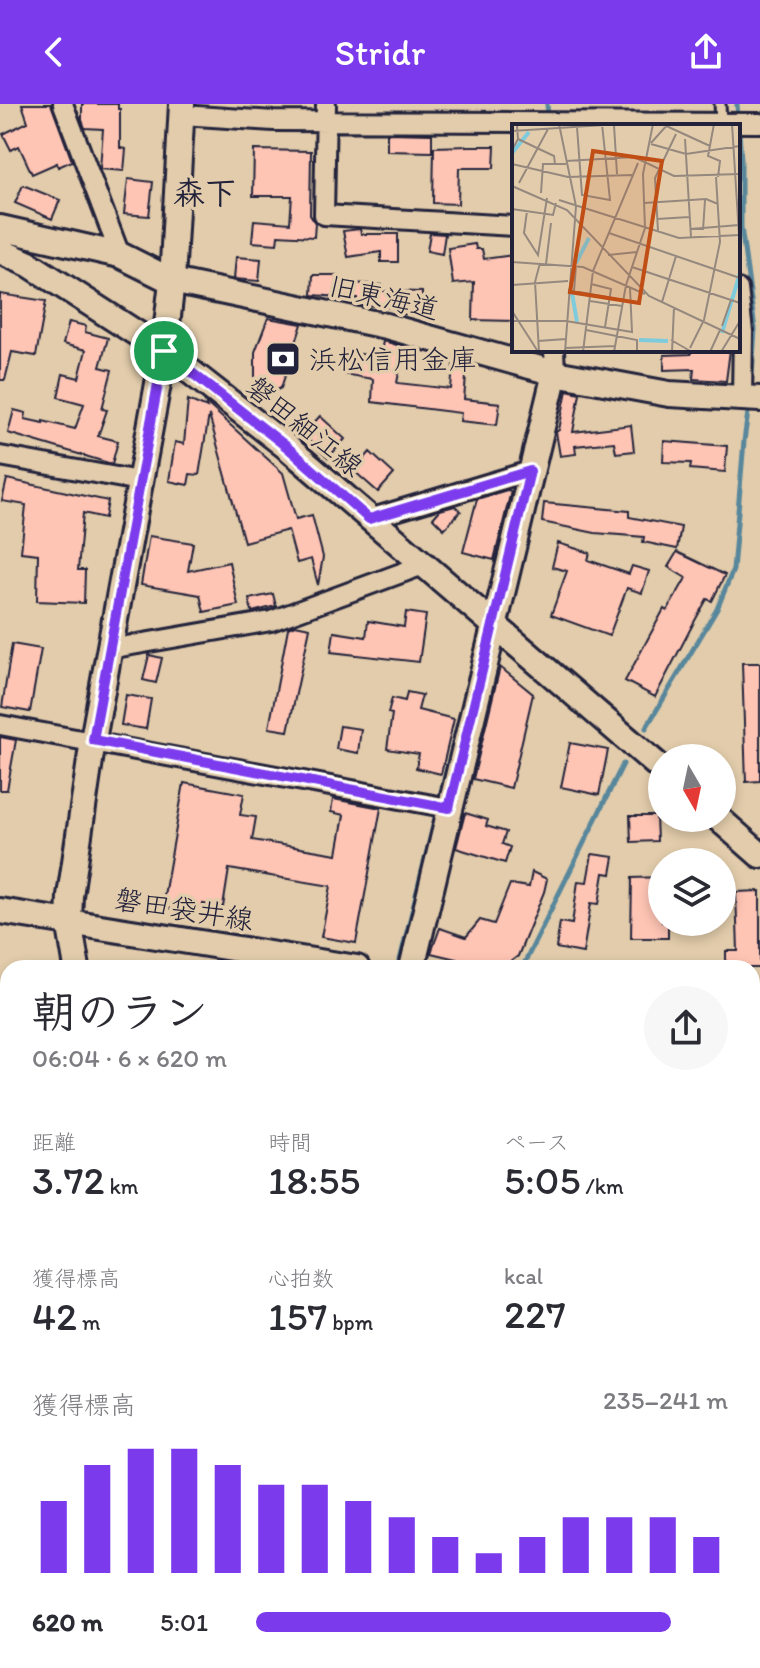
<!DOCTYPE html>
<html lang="ja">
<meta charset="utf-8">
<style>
:root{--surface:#fff;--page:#f7f7f7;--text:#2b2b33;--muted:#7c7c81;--accent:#7c3aed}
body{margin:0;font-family:Itim,"Klee One",sans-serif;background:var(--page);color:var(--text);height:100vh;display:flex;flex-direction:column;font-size:30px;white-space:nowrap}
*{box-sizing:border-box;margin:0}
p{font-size:26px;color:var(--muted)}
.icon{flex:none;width:44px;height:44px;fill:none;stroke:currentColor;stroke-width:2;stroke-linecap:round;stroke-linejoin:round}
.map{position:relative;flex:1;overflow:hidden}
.details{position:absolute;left:0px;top:856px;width:760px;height:708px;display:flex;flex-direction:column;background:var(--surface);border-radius:24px 24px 0 0;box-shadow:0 4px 12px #0003}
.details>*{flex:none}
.needle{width:52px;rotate:171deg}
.controls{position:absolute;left:648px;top:640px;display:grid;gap:16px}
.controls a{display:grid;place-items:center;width:88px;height:88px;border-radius:50%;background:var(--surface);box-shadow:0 4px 12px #0003;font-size:40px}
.pin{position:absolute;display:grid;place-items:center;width:68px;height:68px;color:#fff;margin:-34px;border:4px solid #fff;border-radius:50%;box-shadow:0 2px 8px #0007}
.round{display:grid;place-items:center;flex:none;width:84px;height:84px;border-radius:42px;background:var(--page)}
.overview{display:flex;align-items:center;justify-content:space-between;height:136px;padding:0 32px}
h1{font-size:44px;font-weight:600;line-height:60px}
.figures{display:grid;grid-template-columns:repeat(3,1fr);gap:12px;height:136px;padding:8px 32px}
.figures div{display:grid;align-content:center}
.figures b{font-size:40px;font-weight:600}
.figures small{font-size:22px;font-weight:400}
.figures p{font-size:22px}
.chart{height:224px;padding:16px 32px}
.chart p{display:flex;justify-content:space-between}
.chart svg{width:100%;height:144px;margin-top:8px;stroke:var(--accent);stroke-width:6}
ul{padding:0 32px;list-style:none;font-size:26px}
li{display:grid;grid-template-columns:128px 96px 1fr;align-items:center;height:60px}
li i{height:20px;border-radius:10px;background:var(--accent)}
header{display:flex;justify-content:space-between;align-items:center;height:104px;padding:0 32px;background:var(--accent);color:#fff;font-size:36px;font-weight:600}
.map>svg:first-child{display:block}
.green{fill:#9be0ac;stroke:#5e8174;stroke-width:2}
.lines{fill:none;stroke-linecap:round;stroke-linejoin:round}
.stream{stroke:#59879c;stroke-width:5}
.building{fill:#ffc5b4;stroke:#22223b;stroke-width:2}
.lane-casing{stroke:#22223b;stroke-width:15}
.street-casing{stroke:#22223b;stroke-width:24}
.secondary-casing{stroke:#22223b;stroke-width:30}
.path{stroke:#22223b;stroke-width:3;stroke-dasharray:8 6;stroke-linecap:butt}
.lane{stroke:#e2ccab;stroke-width:9}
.street{stroke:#e2ccab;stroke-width:18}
.secondary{stroke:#e2ccab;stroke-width:24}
.route-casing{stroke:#fff;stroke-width:16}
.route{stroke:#7c3aed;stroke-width:10}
.labels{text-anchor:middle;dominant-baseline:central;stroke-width:7;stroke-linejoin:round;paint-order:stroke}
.street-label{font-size:28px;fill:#22223b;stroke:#e2ccab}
.poi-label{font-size:28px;fill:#22223b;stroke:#e2ccab;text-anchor:start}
.quarter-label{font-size:32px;font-weight:bold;fill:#22223b;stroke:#e2ccab}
.inset-river{fill:none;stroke:#7ecbdd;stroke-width:4}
.inset-road{fill:none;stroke:#95887e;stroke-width:2}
.view{fill:#c04e15;fill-opacity:0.15;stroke:#c04e15;stroke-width:4}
.inset-edge{fill:none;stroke:#22223b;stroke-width:4}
</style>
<header><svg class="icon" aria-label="back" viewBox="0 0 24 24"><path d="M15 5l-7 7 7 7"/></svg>Stridr<svg class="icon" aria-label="share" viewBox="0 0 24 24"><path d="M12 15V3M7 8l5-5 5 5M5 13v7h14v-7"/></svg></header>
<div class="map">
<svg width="760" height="1564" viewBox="0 0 760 1564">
<rect width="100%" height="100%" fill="#e2ccab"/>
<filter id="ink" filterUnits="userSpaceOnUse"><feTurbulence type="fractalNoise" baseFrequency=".0125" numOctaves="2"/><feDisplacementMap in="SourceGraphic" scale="16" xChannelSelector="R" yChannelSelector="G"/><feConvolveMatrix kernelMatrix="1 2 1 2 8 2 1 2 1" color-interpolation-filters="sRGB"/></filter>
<g filter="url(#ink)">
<path class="green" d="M498,1556H631L633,1564H500Z"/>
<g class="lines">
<path class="stream" d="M547,0L548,13
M737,0L741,56V123L755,225L751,287
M646,624L717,505L733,466L744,337L749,301
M439,696L457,624
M398,864L437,706
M522,864L623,660
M615,1556L617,1564"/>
</g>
<path class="building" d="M22,0H51L72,57L58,63L57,59L32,70L19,42L11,46L3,30L28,18Z
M82,0H118V5H120V44L126,45L124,67L100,65L103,25L85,24L82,16Z
M387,29L432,30V48L387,47Z
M470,42H495L494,64H459L458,100L433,99L434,43Z
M254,46L311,47L310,111L315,119L314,133L278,131L277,140L252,138L254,116L290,119L292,92H253Z
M128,75L153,78L149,112L124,110Z
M23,81L60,96L52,115L15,99Z
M360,125L361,130H398V158H381V148L348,153L343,127Z
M430,129L445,130L442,150L427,147Z
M475,140L476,145H482L484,155L514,151V217L473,216L474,178L453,180L448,144Z
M236,153L261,155L259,177L234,175Z
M313,171H337V178L382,181V187L422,188V210H398L397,204L356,200L357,194L312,191Z
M0,190L46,197L36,252L12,248L5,276H0Z
M268,214L302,220L281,284L273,288L260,287L255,275V248Z
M69,218L86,222L85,228L108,234L100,263L112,266L102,305L107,306L98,332L118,337L112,360L8,329L14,306L26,309L25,315L43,319V317L75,325L84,300L58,293L63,270L79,274L86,246L63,240Z
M383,237L404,243L397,279L451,285L453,261L467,262L464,295L500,299L497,321L460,317L461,309L372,298L373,275L343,270L347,248L380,253Z
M691,246H730L726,277L693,275L694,265L664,266V251L691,250Z
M567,286L580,289L573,328L631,321L634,347L616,349L614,338L575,342L576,350L560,352L556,328L559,326Z
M188,296L207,304L205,298L283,369L296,415L312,411L323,453L318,481L311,455L297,459L288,426L244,438L209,311L199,371L190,370L188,381L169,377L175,338L184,340Z
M320,312L345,335L328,354L303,331Z
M664,337L727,342L725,368L690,365L691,359L663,358Z
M370,348L394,370L378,388L354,367Z
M7,375L108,397L105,414L83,409L78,466H85L84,499L37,497L38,450L21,448L26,401L2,397Z
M507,386L511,387L494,456L463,448L477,395Z
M544,399L629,407V413L681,423L677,445L643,438L644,433L595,429L542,418Z
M455,402L461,407L444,425L433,414L440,406Z
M149,432L193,439L188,467L229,458L238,501L204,508L200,491L141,481Z
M558,439L590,449L588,456L629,470L632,462L649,467L642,489L627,484L609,532L551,511L567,467L552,463Z
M677,448L725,471L712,497L707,495L693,520L655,593L625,577L664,505L667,507L686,474L668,463Z
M273,490L276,502L252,508L249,495Z
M406,508L426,511L419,558L331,548L334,528L366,533L368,517L404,523Z
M295,521L310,524L288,627L269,624L288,524Z
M12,540L41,545L30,608L2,603Z
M149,551L162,554L156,579L143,576Z
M742,559H760V677L746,678Z
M500,563L533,590L511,684L473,675Z
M407,588L422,591L418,606L454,615L441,670L416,664L419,650L387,645L392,610L388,609L392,594L405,597Z
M126,591L151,595L146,625L121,621Z
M340,622L361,625L358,649L336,645Z
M0,633L16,636L7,686H0Z
M570,639L608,646L599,691L561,683Z
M184,679L244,690L240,711L256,713L252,736L337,750L344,711L331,708L333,695L381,704L356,839L321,833L331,782L229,765L223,803L203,800L201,810L162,803Z
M465,709L488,716L486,722L506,728L502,740L510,743L505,759L456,744Z
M630,712H656L657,737L631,738Z
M592,750L614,753L611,770L604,769L599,800L591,799L583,849L556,844L560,818L572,820L578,777L587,778Z
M532,768L547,775L544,788L518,852L502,864H494L431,849L440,824L466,833L480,816L494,820L510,780L529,783Z
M662,773V818H668V834H631L632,774Z
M760,787V864H726V847H738L736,788Z"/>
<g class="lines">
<defs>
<path id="lane" d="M720,0L721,18"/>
<path id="street" d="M63,0L120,151
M326,0L324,111L514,122
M182,11L274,17L760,19
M738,185L743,228L742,294
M554,246L555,269
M0,352L139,377
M369,415L530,367
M109,545L271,517L423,461
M0,621L449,704
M752,1051L760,1050
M0,1117L8,1116
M0,1171L8,1207
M752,1286L760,1285
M752,1467L760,1465
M0,1475L8,1476
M498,1556L500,1564
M18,1564L19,1556"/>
<path id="secondary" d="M0,124L120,151L172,177L386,222L555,269L669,290L760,295
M0,147L29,160L164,247L287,343L662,665
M718,714L760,751
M0,807L357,864
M77,864L69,817L70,792L93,636L164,247L172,177L182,0
M412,864L555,269
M752,924L760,925
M277,1556L285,1564
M631,1556L633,1564
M173,1564L174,1556
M322,1564L359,1556"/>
</defs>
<use href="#lane" class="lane-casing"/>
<use href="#street" class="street-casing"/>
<use href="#secondary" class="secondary-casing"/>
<path class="path" d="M0,1363H8"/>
<use href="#lane" class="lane"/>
<use href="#street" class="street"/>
<use href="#secondary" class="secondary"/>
</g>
</g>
<g class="lines" filter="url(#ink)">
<defs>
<path id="route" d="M164,247L287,343L369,415L530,367L449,704L93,636Z"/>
</defs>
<use href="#route" class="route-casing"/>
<use href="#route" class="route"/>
</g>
<defs>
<symbol id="bank-square" viewBox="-11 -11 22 22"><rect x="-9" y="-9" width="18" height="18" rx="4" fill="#22223b" stroke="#e2ccab"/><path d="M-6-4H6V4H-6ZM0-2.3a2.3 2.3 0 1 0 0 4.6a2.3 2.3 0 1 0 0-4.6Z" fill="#fff"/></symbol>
</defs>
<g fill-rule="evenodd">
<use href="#bank-square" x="263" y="235" width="40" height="40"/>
</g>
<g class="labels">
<g class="street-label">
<text transform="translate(384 193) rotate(13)">旧東海道</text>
<text transform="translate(305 322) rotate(39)">磐田細江線</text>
<text transform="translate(184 805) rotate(9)">磐田袋井線</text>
</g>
<g class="poi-label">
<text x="309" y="255">浜松信用金庫</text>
</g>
<g class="quarter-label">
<text x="205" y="89">森下</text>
</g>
</g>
<g transform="translate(512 20)">
<rect width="228" height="228" fill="#e2ccab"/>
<path class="inset-river" d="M0,29L17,8M64,139L77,114M60,169L65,198M210,209L228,149M127,216L156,217"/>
<path class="inset-road" d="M47,0L64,82L53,228M150,0L198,22M202,0L196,32L208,37L206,53M220,0L227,111M102,1L105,50M65,3L70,71L98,76L90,0M0,7L108,0M6,15L42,32L43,40M173,15L179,113M139,19L156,0M139,20L174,30L228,22M0,26L6,15L5,1M54,37L122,33L162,52L228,50M0,40L56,53L120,51M7,59L36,5M0,62L55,86L137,172L228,215M29,69L31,40H54M47,76L167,114L228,111M132,79L194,75L206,80M0,85L41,91L44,79M15,87L12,109L26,131L35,74M145,95L177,93M178,105L227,101M191,106L193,76M146,107L143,54L164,10M97,109L228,154M96,131L125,128M0,138L71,143L133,170M34,140L39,99M120,143L228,179M79,160L99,165L93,203M0,161L56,157M56,166L111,176M62,167L64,142M78,177L110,182M150,178L164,132M0,187L25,226M0,197H54L120,208L118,164M210,202L219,176M74,206L125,216V228M159,216L180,228M26,217L54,215M53,224L103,222M178,224L192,196L208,118L204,53M27,228L23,158L28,139M71,228L81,147L126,39M102,228L114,161L133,104L131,50L141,0M160,228L162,183M198,228L208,206M209,228L228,197"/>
<path class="view" d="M81,27L150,37L127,179L58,168Z"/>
<rect width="228" height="228" class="inset-edge"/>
</g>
</svg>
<div class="controls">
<a><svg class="needle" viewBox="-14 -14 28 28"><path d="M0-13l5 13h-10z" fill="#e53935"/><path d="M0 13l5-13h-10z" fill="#7c7c81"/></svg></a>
<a><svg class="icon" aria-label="layers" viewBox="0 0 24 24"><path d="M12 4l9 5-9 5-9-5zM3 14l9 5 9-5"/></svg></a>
</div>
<div class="pin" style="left:164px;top:247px;background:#1e9e55"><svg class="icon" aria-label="arrive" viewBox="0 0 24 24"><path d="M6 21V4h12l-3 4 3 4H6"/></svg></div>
<section class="details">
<div class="overview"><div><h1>朝のラン</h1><p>06:04 · 6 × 620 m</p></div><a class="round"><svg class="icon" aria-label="share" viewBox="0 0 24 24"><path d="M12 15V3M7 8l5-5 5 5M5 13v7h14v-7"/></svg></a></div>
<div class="figures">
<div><p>距離</p><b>3.72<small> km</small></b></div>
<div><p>時間</p><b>18:55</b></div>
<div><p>ペース</p><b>5:05<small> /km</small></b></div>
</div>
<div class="figures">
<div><p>獲得標高</p><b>42<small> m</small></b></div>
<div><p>心拍数</p><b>157<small> bpm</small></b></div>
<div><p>kcal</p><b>227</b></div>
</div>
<div class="chart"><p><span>獲得標高</span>235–241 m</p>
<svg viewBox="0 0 160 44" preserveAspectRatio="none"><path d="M5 44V22M15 44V11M25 44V6M35 44V6M45 44V11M55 44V17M65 44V17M75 44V22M85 44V27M95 44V33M105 44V38M115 44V33M125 44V27M135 44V27M145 44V27M155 44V33"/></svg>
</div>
<ul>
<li><b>620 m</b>5:01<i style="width:88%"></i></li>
</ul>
</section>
</div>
